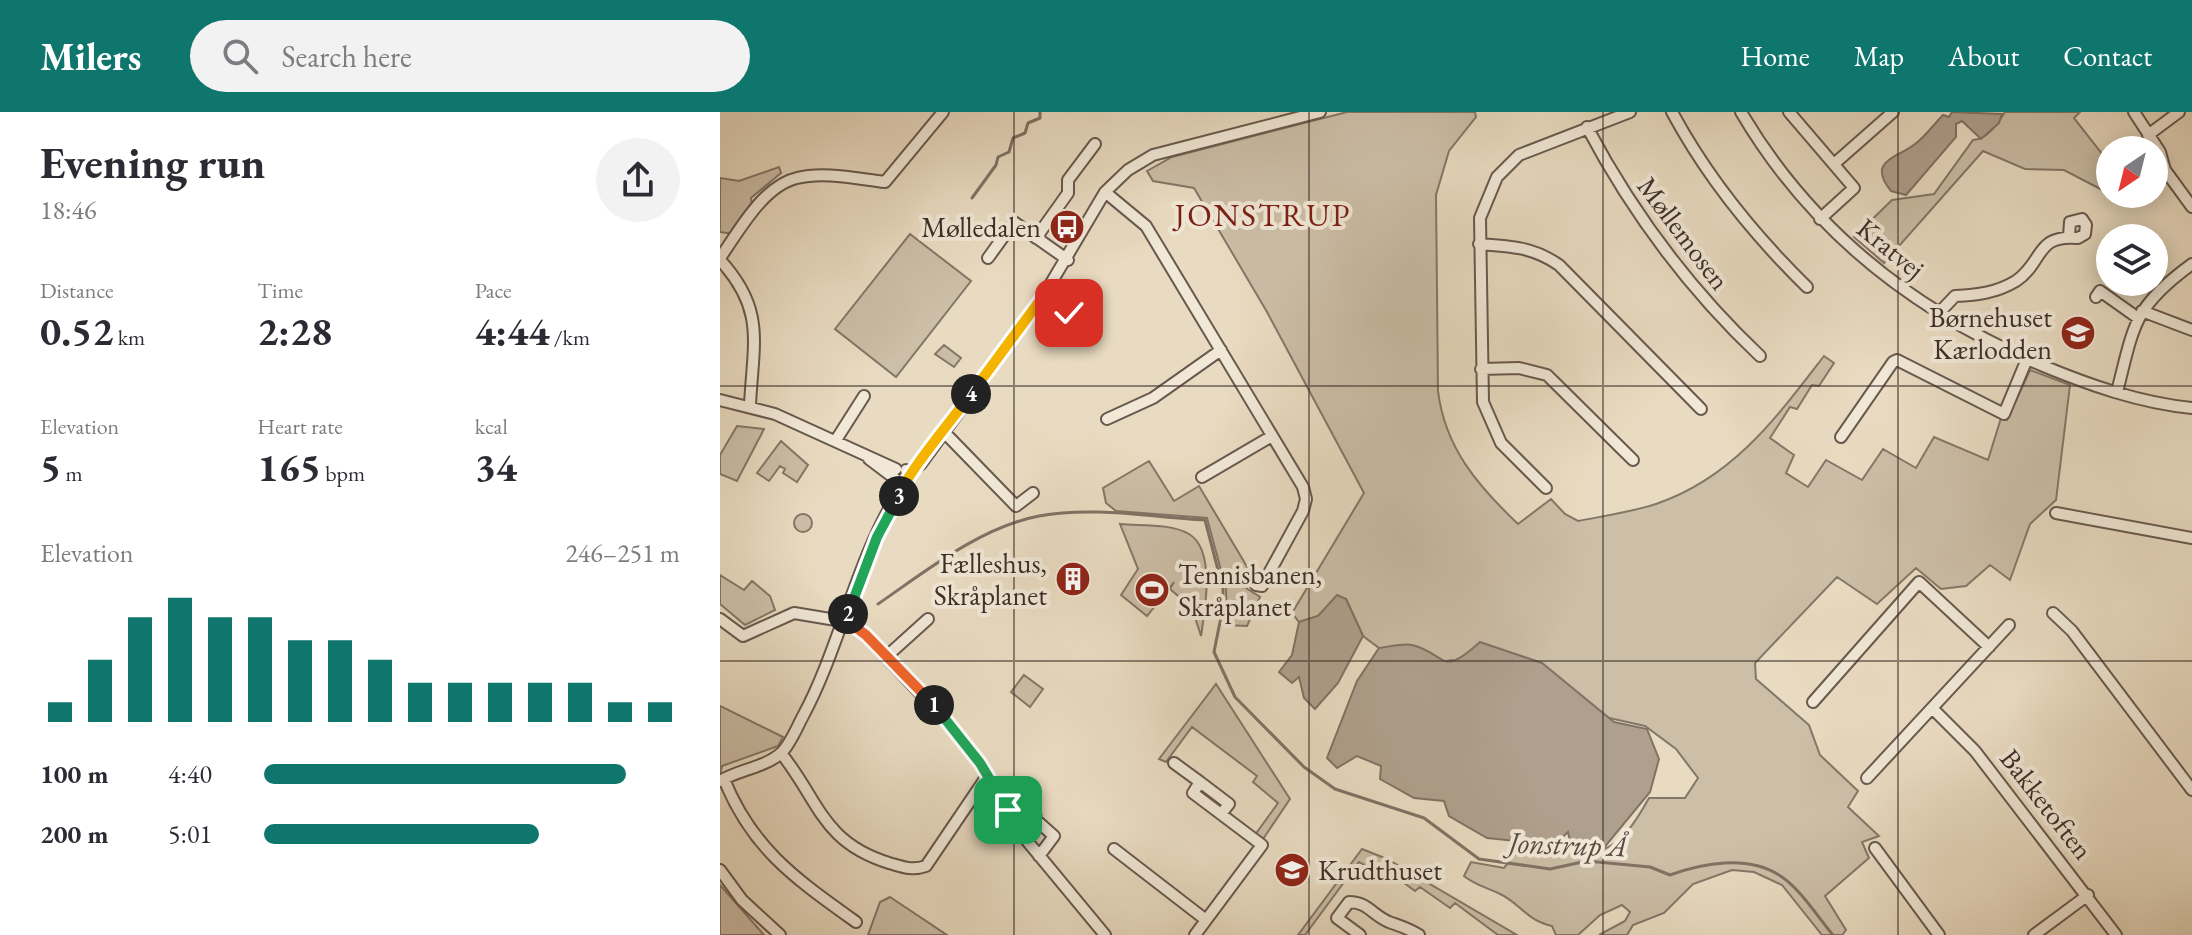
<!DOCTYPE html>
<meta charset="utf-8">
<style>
:root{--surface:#fff;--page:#f2f2f3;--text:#2b2b33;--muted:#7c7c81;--accent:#0f766e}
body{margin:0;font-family:"EB Garamond",serif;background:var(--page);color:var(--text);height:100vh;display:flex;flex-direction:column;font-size:30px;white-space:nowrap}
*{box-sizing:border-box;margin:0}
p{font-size:26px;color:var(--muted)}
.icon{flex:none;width:44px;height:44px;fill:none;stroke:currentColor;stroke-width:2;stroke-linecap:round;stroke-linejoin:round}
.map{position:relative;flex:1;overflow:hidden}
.panel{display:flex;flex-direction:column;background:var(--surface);width:720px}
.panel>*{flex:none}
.needle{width:52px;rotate:215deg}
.tools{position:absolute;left:1376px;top:24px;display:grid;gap:16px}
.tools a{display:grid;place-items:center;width:72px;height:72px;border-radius:50%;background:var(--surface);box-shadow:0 4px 20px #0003;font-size:40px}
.pin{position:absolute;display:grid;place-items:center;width:68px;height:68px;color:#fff;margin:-34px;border-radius:16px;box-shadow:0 4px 12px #0006}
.km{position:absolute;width:40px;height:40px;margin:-20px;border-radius:50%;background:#222;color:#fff;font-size:22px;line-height:40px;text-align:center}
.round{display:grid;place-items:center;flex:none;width:84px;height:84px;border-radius:42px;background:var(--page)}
.summary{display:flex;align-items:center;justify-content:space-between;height:136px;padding:0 40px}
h1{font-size:44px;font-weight:700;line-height:60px}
.figures{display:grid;grid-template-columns:repeat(3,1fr);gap:12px;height:136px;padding:8px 40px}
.figures div{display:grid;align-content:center}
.figures b{font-size:40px;font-weight:700}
.figures small{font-size:22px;font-weight:400}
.figures p{font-size:22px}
.chart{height:224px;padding:16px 40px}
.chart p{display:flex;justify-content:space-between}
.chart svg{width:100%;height:144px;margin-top:8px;stroke:var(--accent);stroke-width:6}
ul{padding:0 40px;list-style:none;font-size:26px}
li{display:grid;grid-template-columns:128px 96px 1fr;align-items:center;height:60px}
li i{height:20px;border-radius:10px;background:var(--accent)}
header{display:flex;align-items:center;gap:48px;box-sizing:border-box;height:112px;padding:0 40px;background:var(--accent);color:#fff}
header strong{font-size:38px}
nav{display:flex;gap:44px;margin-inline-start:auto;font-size:28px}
.search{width:560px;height:72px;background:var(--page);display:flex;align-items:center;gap:20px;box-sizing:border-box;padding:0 28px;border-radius:44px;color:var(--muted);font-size:30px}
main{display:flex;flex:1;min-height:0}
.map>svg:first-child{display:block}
.green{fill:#ccbea7;stroke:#847668;stroke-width:2}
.water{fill:#afa08d;stroke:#817265;stroke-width:2}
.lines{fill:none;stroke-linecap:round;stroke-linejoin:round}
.stream{stroke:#817265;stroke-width:3}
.minor-casing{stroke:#68594f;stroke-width:14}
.minor{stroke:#f1e8d7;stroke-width:10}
.split-1-casing{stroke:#fff;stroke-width:16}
.split-2-casing{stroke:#fff;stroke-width:16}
.split-3-casing{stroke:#fff;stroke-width:16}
.split-4-casing{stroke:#fff;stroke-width:16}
.split-5-casing{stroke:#fff;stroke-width:16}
.split-1{stroke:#22a559;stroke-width:10}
.split-2{stroke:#f0652b;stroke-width:10}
.split-3{stroke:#22a559;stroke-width:10}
.split-4{stroke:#f5b400;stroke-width:10}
.split-5{stroke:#f5b400;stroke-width:10}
.grid{fill:none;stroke:#3d2e29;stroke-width:2;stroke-opacity:0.55}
.labels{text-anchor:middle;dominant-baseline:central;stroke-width:8;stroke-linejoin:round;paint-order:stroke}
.poi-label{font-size:28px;fill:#3d2e29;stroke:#f1e8d7;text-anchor:end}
.street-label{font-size:28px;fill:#3d2e29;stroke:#f1e8d7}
.water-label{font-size:30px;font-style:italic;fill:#5a4a42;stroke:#f1e8d7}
.quarter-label{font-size:32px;letter-spacing:2px;fill:#7a1f14;stroke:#f1e8d7}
</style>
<header>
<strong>Milers</strong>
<div class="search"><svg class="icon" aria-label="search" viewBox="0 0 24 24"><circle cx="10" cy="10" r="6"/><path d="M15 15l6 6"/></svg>Search here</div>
<nav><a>Home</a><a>Map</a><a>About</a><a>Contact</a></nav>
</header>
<main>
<section class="panel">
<div class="summary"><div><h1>Evening run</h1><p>18:46</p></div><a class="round"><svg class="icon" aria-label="share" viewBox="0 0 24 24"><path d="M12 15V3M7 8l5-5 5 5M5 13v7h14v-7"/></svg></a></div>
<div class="figures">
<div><p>Distance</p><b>0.52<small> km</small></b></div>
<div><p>Time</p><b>2:28</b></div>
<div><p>Pace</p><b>4:44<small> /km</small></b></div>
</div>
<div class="figures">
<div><p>Elevation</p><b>5<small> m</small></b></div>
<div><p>Heart rate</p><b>165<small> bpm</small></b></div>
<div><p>kcal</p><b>34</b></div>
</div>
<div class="chart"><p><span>Elevation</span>246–251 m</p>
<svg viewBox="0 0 160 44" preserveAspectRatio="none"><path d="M5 44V38M15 44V25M25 44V12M35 44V6M45 44V12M55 44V12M65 44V19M75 44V19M85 44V25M95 44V32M105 44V32M115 44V32M125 44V32M135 44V32M145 44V38M155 44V38"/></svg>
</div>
<ul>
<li><b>100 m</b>4:40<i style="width:87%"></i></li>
<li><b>200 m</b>5:01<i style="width:66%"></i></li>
</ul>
</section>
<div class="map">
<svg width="1472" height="823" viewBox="0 0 1472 823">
<rect width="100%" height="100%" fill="#e9dbc1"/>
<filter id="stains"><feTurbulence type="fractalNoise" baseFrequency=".0025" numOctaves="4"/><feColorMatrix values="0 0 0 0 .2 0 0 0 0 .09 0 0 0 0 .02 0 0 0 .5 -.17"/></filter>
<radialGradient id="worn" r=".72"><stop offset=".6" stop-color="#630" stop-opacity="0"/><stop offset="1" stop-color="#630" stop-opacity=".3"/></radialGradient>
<path class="green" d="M627,0H755L756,5L729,39L716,83L718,279C725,336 758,374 798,412L831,387L845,402L858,409C884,404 911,400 936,392C1013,366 1057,305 1104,244L1114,251L1099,274L1092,273L1077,297L1070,295L1050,326L1074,343L1066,361L1088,375L1106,348L1142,368L1163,337L1196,356L1214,325L1268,348L1281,306L1287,308L1310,258L1350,273L1336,388L1310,412L1290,468L1270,453L1246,474L1221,477L1196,456L1157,492L1117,465L1035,551L1036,567L1089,613L1100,643L1138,679L1128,695L1159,724L1142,730L1149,746L1105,784L1126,818L1122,823H1102L1062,773L1034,760L1012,758L973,772L944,801L913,813L907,823H879L905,809L910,800L902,793L880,803L858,823H836L832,814C805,808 801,791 778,781C765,775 755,773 744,764L751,750L784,756L804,732C875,741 891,755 929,686H965L978,666L956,637L925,614L876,603L732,548L721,550L691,533L659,536L643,524L626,487L598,504L579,510L572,501L644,381L547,200L474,76L433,69L427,59L452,45Z
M1285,0H1360L1354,6L1390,52V82L1344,58L1305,57L1263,39L1164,151L1134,125L1172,88L1214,82L1253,28C1268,27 1277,12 1285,0Z
M59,55L61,61L31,86L32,93L13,122L0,120V66L19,69Z
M190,122L251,169L176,265L115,217Z
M224,233L241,246L234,255L215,242Z
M17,314L44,317L17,369L0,362V343Z
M61,329L88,353L77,370L63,361L65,357L60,354L49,369L37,361Z
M429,349L454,389L479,374L532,463L526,476L540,485L527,514L507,513L506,477L487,406L396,399L386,391L383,376Z
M74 411a9 9 0 1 1 18 0a9 9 0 1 1-18 0Z
M400,412C421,414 450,411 469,422C496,438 485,499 481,524L472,496L450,477L454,470L427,504L401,483L418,457Z
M0,463L24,478L32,469L50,484L55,498L25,513L0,492Z
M304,563L323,577L310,595L291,580Z
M496,572L570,687L543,727L535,723L558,691L533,670L537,664L472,615L446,650L439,647Z
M0,594L63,625L58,634L2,654L0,663Z
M642,737L667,747L797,823H778L735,791L730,796L700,775L695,779L665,757L661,762L639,750L585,823H578Z
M0,773L44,823H0Z
M170,785L227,823H148L160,790Z"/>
<path class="water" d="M1232,0L1282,2L1279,11L1261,27L1242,9L1236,12V25L1186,83L1171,79C1146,48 1178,46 1195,32C1205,25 1214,12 1223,3L1229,5Z
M617,483L626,487L643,524L618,571L595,597L584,586L579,565L572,571L559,560L572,543L579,510L598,504Z
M760,530L822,551L894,610L927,617L939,647L930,680L883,737L852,738L848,720L834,733L767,726L729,704L724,689L694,686L660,667L661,654L637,644L617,656L607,646L637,569L659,536C668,535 682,531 692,533C728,542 719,567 760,530Z"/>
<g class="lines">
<path class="stream" d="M252,86L276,53L278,45L289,40L293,26L305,21L308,11L320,6V0
M158,492C206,459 261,415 319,404C372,394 431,405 485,408L503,477V495L494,540L515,585L584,655L615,677L704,706L759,747L830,757L867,749L930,755L950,763C983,751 1027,743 1059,763C1080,776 1097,804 1113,823"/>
<defs>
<path id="minor" d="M952,0C988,67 1033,122 1087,175
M1021,0C1091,119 1195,200 1321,253C1369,273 1420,291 1472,296
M1069,0L1134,76L1100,107
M1414,0L1440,40L1445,58L1472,95
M867,15C913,102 968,176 1040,244
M1428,23L1459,0
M1114,52L1173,0
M385,80L426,114L583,375L586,387L583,399L542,474L536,473
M316,126L348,81V68L375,32
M759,132C790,134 813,135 839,153L981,297
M0,146C19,119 43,74 77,66C104,59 138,67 165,70L223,0
M268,146L294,110L348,148
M0,148C46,198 33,231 30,293
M324,183L349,201
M1376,185L1380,179L1418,206
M1422,199L1472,218
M1218,202L1235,184C1257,183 1276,181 1296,169C1324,150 1315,122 1358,126L1365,122L1366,113L1362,107L1350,110L1349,124
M761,257L799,256L827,263L913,348
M1397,280C1414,213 1413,195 1472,152
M0,288L55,302L176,357
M387,307L433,286L501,238
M224,320L296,394L313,381
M1121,325L1173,250L1177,248L1284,302L1307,247
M116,328L144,284
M149,347L182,372
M189,361L201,352L324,183L385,80L408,58L433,43L600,0
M482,365L552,324
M826,376L781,331L763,290L760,106L777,65L799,43L910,0
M1336,401L1472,426
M1333,501L1352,519L1472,678
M0,507L23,524L74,501L134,511L232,615L260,651L303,724L385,823
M167,544L208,507
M1093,590L1199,470L1269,535
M1212,596L1255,639L1396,823
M61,641C100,690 102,730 169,751C183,755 192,759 206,754L267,664
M454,651L480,670L473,681L542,733L475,823
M1147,666L1289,513
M4,667C32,737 76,767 136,810
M0,669C18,658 46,655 61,641C70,633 77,615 83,604C122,532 141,428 189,366L186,358
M480,670L509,692L501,702
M300,681L314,692L316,708L334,724L319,744
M1155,736L1219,823
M394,737L486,808
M0,758L22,788L60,823
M640,823L617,806L629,790C648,790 652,803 669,810C680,814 688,816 699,823
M1314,823L1368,783"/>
</defs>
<use href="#minor" class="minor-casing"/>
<use href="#minor" class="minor"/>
</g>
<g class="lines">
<defs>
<path id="split-1" d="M214,593L260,651L288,698"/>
<path id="split-2" d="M128,502L126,508L146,523L214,593"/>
<path id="split-3" d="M128,502L157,425L179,384"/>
<path id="split-4" d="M179,384C184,365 234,305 251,282"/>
<path id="split-5" d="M251,282L324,183L349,201"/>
</defs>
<use href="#split-1" class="split-1-casing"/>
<use href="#split-2" class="split-2-casing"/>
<use href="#split-3" class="split-3-casing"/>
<use href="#split-4" class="split-4-casing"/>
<use href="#split-5" class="split-5-casing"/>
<use href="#split-1" class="split-1"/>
<use href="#split-2" class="split-2"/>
<use href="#split-3" class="split-3"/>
<use href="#split-4" class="split-4"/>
<use href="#split-5" class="split-5"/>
</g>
<path class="grid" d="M294,0V823M589,0V823M883,0V823M1178,0V823M0,274H1472M0,549H1472"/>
<defs>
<symbol id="bus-disc" viewBox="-11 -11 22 22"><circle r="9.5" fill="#8f2418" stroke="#f1e8d7"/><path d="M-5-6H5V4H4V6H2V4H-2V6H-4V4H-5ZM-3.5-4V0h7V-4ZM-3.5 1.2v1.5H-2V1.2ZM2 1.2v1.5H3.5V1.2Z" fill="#fff"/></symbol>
<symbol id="school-disc" viewBox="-11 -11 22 22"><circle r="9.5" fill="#8f2418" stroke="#f1e8d7"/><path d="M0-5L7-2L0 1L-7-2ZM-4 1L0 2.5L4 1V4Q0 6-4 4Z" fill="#fff"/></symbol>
<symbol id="building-disc" viewBox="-11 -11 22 22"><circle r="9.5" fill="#8f2418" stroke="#f1e8d7"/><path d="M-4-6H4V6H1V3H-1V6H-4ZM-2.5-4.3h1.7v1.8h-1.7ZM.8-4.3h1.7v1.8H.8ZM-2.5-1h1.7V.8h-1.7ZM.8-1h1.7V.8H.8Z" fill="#fff"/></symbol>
<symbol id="stadium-disc" viewBox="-11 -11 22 22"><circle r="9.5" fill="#8f2418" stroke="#f1e8d7"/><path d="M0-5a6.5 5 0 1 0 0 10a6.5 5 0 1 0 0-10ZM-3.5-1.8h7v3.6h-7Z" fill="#fff"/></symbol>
</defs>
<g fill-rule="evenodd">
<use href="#bus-disc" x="327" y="95" width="40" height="40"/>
<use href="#school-disc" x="1338" y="201" width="40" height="40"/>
<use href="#building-disc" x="333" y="447" width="40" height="40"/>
<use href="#stadium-disc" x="412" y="458" width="40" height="40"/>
<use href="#school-disc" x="552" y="738" width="40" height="40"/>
</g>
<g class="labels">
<g class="poi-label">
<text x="321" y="115">Mølledalen</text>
<text x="1332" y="205">Børnehuset<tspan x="1332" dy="32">Kærlodden</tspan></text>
<text x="327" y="451">Fælleshus,<tspan x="327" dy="32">Skråplanet</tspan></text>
<text x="458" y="462" text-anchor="start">Tennisbanen,<tspan x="458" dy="32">Skråplanet</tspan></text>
<text x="598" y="758" text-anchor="start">Krudthuset</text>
</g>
<g class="street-label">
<text transform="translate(964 121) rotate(53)">Møllemosen</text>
<text transform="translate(1171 136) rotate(39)">Kratvej</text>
<text transform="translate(1327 692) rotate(52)">Bakketoften</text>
</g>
<g class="water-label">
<text transform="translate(848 732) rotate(2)">Jonstrup Å</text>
</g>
<g class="quarter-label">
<text x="543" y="103">JONSTRUP</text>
</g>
</g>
<rect width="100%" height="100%" filter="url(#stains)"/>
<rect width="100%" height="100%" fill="url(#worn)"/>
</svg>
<div class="tools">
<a><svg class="needle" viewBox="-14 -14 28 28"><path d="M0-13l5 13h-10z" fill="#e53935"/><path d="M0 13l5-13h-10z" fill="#7c7c81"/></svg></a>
<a><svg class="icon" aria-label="layers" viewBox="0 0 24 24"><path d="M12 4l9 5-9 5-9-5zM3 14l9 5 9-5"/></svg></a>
</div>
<div class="pin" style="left:288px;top:698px;background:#1e9e55"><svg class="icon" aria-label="arrive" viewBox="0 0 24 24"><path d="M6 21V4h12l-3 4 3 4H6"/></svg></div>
<div class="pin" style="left:349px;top:201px;background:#d93025"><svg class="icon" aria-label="check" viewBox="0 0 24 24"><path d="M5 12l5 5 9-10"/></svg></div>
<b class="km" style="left:214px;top:593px">1</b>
<b class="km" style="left:128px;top:502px">2</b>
<b class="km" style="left:179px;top:384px">3</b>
<b class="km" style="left:251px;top:282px">4</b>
</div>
</main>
